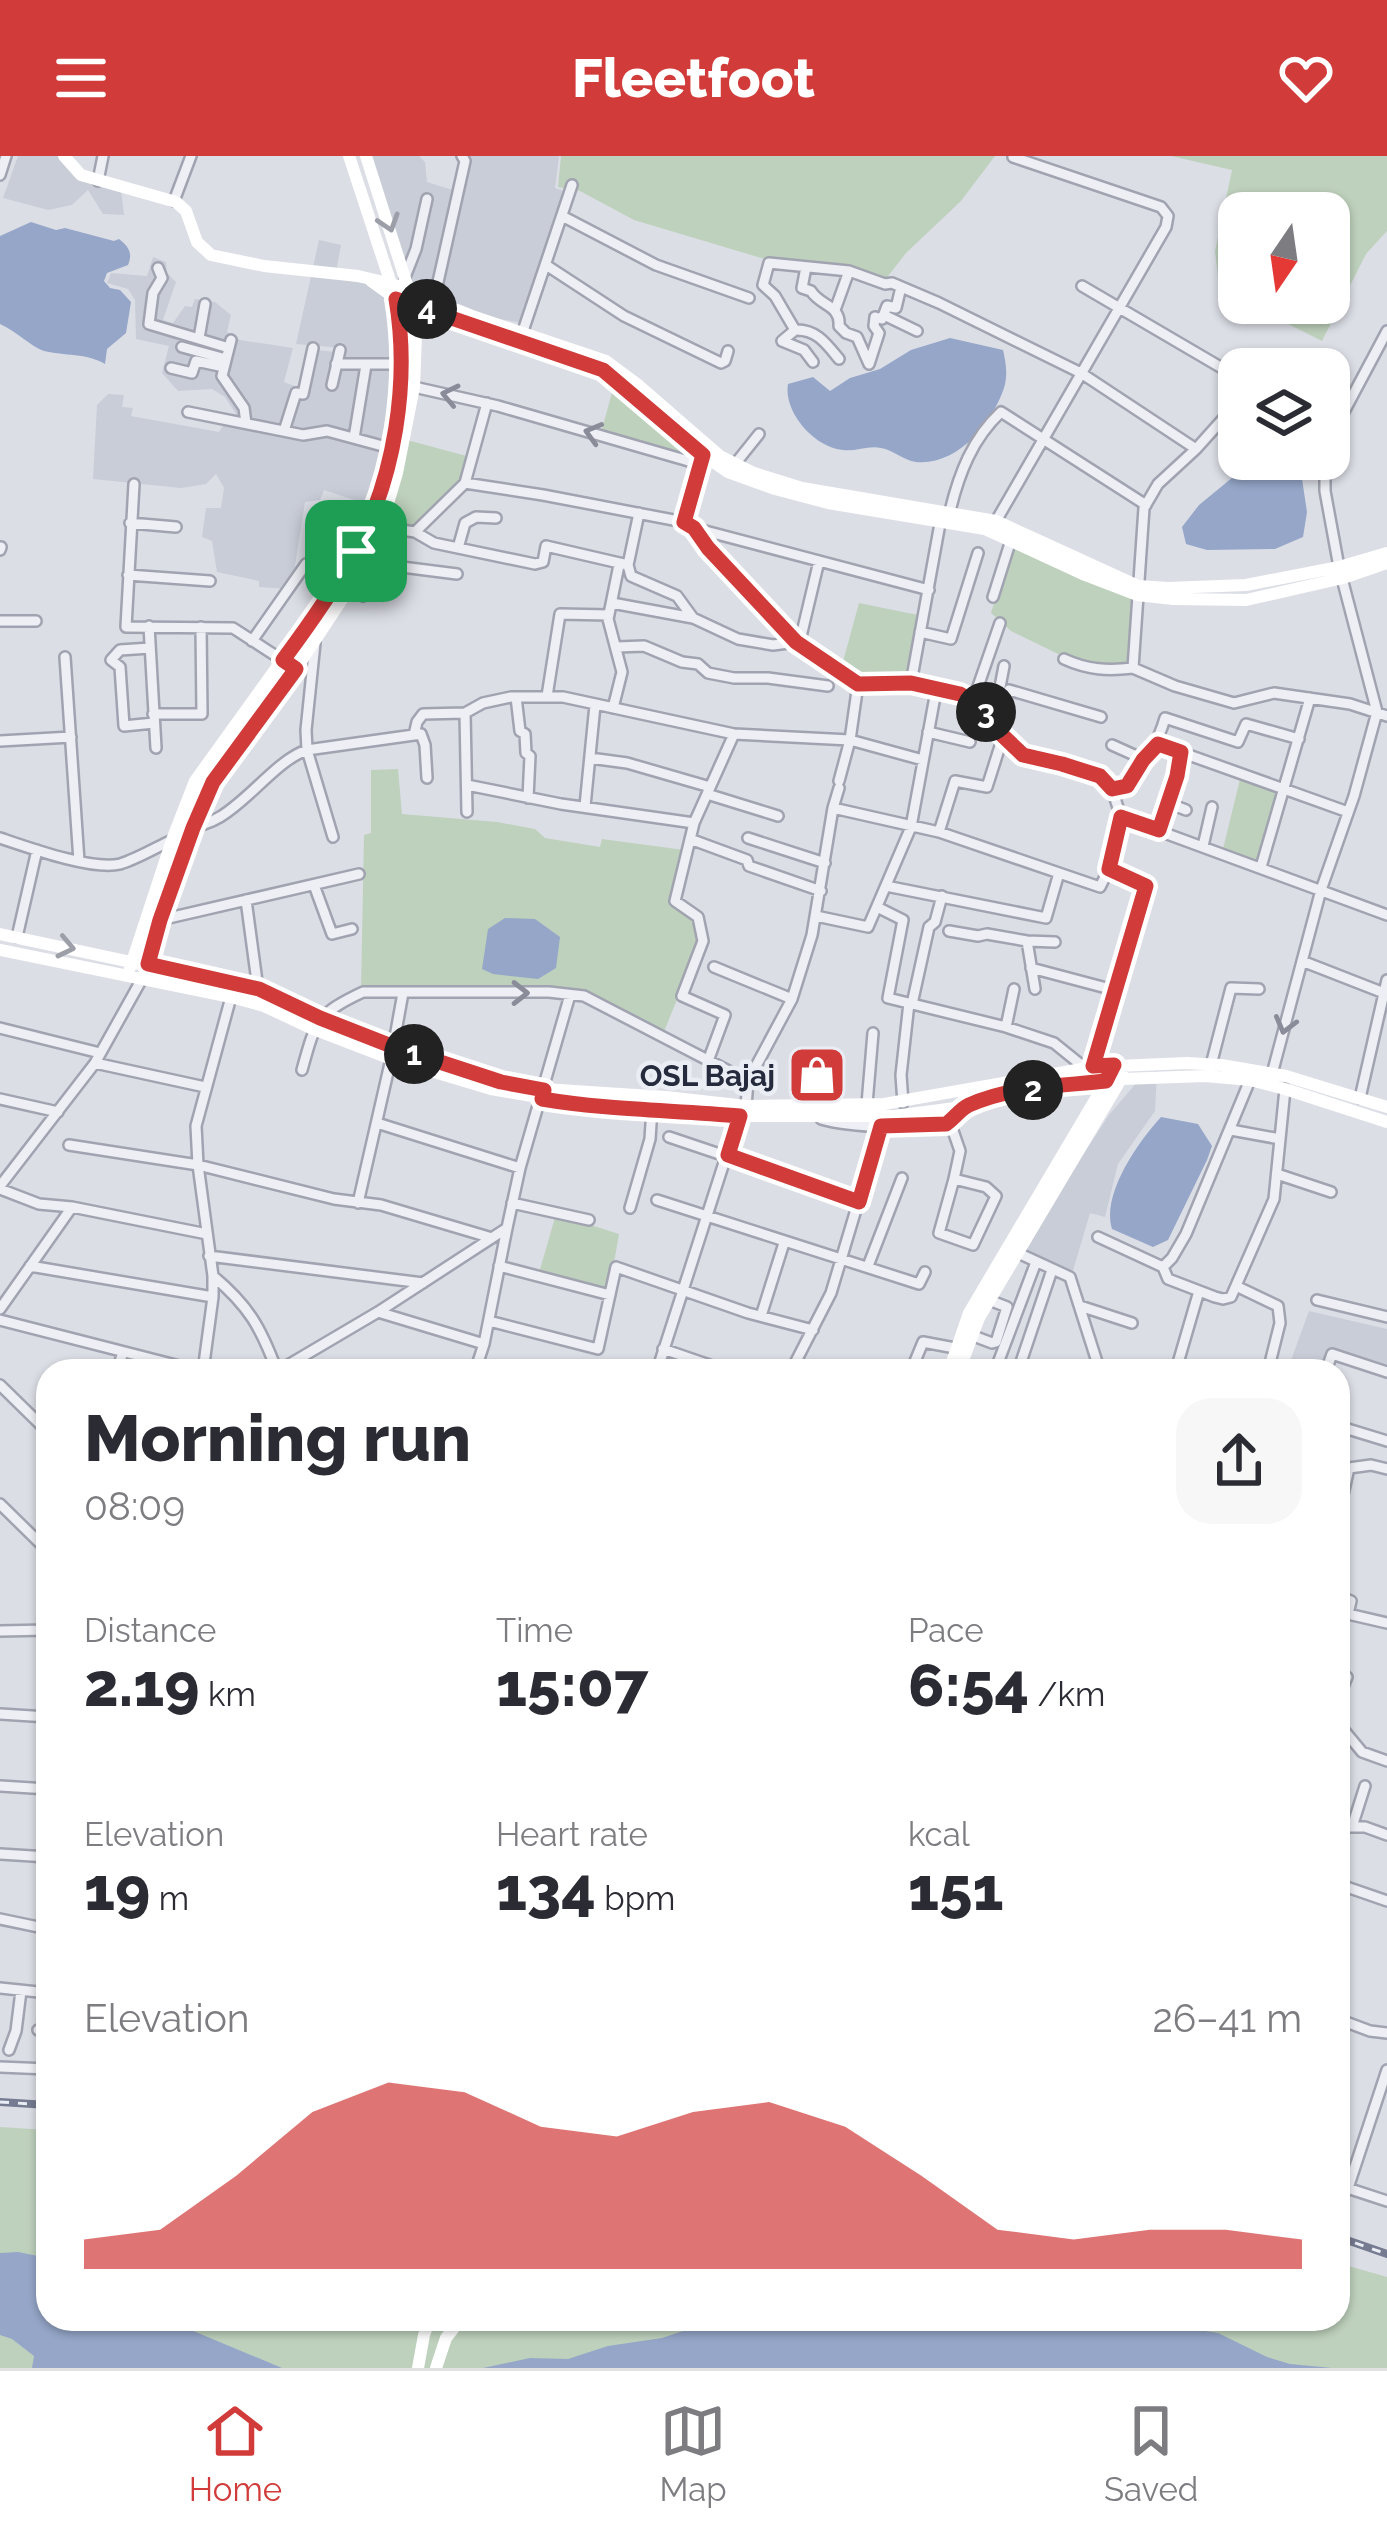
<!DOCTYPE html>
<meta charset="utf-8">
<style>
:root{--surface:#fff;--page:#f7f7f7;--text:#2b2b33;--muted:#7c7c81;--line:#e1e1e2;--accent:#d13b3a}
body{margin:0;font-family:Raleway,sans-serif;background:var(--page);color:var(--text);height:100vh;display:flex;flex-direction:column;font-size:45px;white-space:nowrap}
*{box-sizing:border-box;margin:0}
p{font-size:39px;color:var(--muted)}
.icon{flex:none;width:66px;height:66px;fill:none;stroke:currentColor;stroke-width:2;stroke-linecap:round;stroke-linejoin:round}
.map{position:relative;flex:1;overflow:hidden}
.panel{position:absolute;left:36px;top:1203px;width:1314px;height:972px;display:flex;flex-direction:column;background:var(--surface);border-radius:36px;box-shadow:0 3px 9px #0004}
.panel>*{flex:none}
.needle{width:78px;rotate:193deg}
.fabs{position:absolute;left:1218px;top:36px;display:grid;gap:24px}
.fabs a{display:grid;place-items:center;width:132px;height:132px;border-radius:24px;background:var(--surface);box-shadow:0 3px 9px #0004;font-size:60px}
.pin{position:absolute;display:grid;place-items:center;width:102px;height:102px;color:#fff;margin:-51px;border-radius:24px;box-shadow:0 6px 18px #0006}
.km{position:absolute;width:60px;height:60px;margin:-30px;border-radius:50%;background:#222;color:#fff;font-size:33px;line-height:60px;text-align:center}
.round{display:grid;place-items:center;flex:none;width:126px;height:126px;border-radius:36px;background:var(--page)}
.head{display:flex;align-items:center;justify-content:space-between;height:204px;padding:0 48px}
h1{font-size:66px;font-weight:800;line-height:90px}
.figures{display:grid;grid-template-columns:repeat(3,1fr);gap:18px;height:204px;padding:12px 48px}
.figures div{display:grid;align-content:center}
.figures b{font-size:60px;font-weight:800}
.figures small{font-size:33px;font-weight:400}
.figures p{font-size:33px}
.chart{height:336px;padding:24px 48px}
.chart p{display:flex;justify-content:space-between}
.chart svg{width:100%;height:216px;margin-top:12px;fill:var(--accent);opacity:.7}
header{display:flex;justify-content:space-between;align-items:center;height:156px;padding:0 48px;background:var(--accent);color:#fff;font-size:54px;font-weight:800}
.tabs{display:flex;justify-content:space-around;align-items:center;height:168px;border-top:3px solid var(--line);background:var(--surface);font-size:33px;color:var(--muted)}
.tabs a{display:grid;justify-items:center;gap:6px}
.tabs .on{color:var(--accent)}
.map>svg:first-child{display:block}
.built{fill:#c9cdd8}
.green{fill:#bed1bc}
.water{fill:#95a6c8}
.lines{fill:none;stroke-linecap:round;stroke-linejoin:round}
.street-casing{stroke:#a1a4b0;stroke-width:14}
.street{stroke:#eeeff5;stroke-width:9}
.secondary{stroke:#fff;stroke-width:12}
.rail-casing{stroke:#757b90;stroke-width:8}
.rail{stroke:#ebedf4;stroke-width:3;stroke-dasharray:9;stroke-linecap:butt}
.oneway{stroke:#9d9fa8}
.oneway2{stroke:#8a8c99}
.route-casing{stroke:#fff;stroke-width:24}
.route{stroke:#d13b3a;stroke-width:15}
.labels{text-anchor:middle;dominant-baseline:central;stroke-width:9;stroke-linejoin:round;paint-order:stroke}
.poi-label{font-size:30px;font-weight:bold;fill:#252a3d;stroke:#ebedf4;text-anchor:end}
</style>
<header><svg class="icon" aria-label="menu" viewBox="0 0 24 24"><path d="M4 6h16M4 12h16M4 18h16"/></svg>Fleetfoot<svg class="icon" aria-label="heart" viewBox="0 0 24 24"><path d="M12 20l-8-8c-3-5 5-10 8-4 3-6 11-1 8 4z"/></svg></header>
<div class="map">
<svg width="1387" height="2212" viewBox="0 0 1387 2212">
<rect width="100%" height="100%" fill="#dcdee6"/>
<path class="built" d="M18,0H59L121,34L124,59L103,58L88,34L72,49L48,54L3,42Z
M361,0H419L425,6L427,26L459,36L466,0H559L555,32L567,36L523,167L410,148Z
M319,84L341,89L335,122L360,127L396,123L405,152V207H339L342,192L296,188Z
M153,101L166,106L167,117L176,126L163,164L173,167L185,150L192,151L195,143L215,146L231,159L227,176L240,184L293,192L284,226L305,234L317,194L335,196L338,211L403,214L405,231L395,290L329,273L303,278L238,261L225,241L212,233L178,235L162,217L169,190L136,183L135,144L128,133L107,127L111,117L147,120Z
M108,238L124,239L122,251L133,252L131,260L219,276L225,266L328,277L394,296L378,352L324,334L320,344L305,346L293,422L286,433L259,431V425L217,416L212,385L202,381L206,352H221L224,332L216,318L206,328L181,332L93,323L97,249Z
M1157,915L1155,955L1118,1008L1105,1061L1090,1057L1072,1118L1018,1098L1109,959L1138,925Z
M1309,1155L1387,1173V1213L1332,1195L1323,1215H1287Z"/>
<path class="green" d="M561,0H995L961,45L906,97L885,124L778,107L634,64L580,35L558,31Z
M1171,0H1387V75L1366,98L1322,185L1247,147H1329V57H1239V142L1219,129L1215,95L1232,14Z
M618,214L704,287L698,305L601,277Z
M407,284L474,302L465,320L414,373L379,368Z
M1020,369L1134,425L1130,510H1083L1011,475L991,457L1013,382Z
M859,447L918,459L906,525L858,526L841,513Z
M398,613L402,658L497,666L535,673L545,682L600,691L602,683L684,694L670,745L694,762L700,787L663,878L588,838L361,834L364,679L371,677V614Z
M1241,619L1281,634L1259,708L1223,693Z
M556,1058L619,1078L609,1135L539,1117Z
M0,1971L48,1974V2163H1338V2107L1387,2121V2212H0Z"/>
<path class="water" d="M31,66L56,74L65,72L114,85L119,83C129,91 133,97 128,109L107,117L104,125L110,132L120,134L131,146L126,177L107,193L105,208C87,197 64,200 44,195C30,190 16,175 0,168V80Z
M950,182L1003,194C1006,207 1008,219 1004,232C992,268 957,310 916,306C903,304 893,294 881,292C869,289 855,296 843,294C815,292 783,256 788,228L813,221L830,235L850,222L880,213L911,194Z
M1247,303H1299L1307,356L1303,381L1275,393L1207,394L1186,388L1182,371L1199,349L1238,317Z
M505,762L535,763L560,781L556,812L538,823L493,818L482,813L488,773Z
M1161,961L1198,968L1212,990L1207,1004L1168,1084L1153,1091L1112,1073C1101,1038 1139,985 1161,961Z
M18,2096L48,2102V2163H181L179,2169L282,2212H32L34,2200L12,2183L0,2179V2097Z
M719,2163H1128L1218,2177L1267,2201L1290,2208L1332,2212H483L530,2202L568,2203L608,2190L662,2182Z"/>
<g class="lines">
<defs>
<path id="street" d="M0,19L6,0
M98,25L103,0
M174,45L191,0
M562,60L656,109L749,142
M546,109L624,160L721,207L725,205L728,195
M806,111L802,132L811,135C820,150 841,149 839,170L846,177L857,181L869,208
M158,112L162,122L153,137L149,168L229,192
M405,121L416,93L427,43
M1082,130L1239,222
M434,144L465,5L462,0
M835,154L849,115
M884,159L917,175
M795,174L782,185L804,194L813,206
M522,178L572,29
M199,182L205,148
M231,184L222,220L244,252L246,267
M182,191L226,203
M839,203C826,187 816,173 795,174L775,140L763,129L769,107L849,115L885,128L892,127L939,147L1081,217L1196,293
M336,208H402
M869,208L879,177L874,170L875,161L882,163L887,150L896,152L901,131
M171,212L192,217L196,205L224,211
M332,229L340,194
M414,231L498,250L699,308
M1239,245L1196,293L1158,328L1144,352L1133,512L1175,530L1234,547L1274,537L1350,548L1387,560
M188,256L303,279L327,275L390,292
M284,275L296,237L303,238L313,192
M354,282L366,209
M1329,284L1387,175
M735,308L759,278
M465,327L487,247
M134,328L126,471L233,472L296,513
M950,355C959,318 972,283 1001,256L1146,349
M639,357L628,409L631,420L677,440L693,462
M996,365L1166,71L1168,60L1161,51L1013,1
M684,366L701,304
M130,367L176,371
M381,371L415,376L465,327L543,339L684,366L694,372L929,434
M694,372L708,391L796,486L858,528L911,527L960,539L982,549L1000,577L1023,599L1062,608L1100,620L1112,633L1121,661L1109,713L1100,731L939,676L833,652
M415,376L434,387L535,408L543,406L546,390L628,409
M458,392L465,367L476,361L496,362
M0,394L1,391
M128,419L210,425
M349,432L363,440L394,410L457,418
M993,441L1011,384
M612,447L693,462L738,483L773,489L796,486
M0,465H36
M149,470L156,592
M920,476L951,483L978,397
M252,485L306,408
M315,487L306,574L307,594L333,681
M799,489L819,405
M617,491L644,490L682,506L698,508L708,517L734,522H768L828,530
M150,492L120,494L111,504L120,511L124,570L154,567
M65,501L79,705
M1064,503C1088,514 1108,515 1133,512
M911,527L941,362
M547,540L560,458L609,459
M516,541L520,575L525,578L526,597L530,600L528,642
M973,545L1000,467
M979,548L1000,531L1004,510
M613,552L622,516L608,463L619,409
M465,557L467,656
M153,558H202L201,471
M990,563L1001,556L1009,534L1101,561
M928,576L970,586
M414,579L417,566L423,558L465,557L483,547L511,541H563L734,578L850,584L923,604
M0,585L71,581
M1158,588L1348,656
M1112,589L1143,603
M590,602L627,607L710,631
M839,625L850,584L858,528
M467,629L561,648L694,667
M1112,633L1127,630C1143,608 1158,588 1165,562L1238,586L1246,568L1299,583
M707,638L778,660
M1168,647L1186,654
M585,650L595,549
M1121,661L1387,759
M179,669C228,681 265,608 307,594L421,578L425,589L427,622
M1159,674L1177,620L1181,596
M939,676L955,625L987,631L1001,587L1000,577
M0,682C27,691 93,715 120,708C137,703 155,692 172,684
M748,682L825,707
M690,683L747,704L749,710L821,735
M1203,690L1212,651
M1261,711L1310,542
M314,729L332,778L352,773
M886,730L1046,762L1059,717
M246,744L258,833
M877,751L903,764L888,842L1006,871L1054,887L1085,912
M816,760L868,771L911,671L936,535
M160,764L359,718
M949,775L978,780L987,778L1027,785L1055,786
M17,781L37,694
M1027,785L1035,833
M1302,805L1384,837
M714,811L792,843
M1031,812L1114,834
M912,848L929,771L935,766L942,740
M1006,871L1014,833
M0,872L100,897
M708,905L725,859L682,840L703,785L698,761L675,745L694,667L734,578
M95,907L205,931
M1211,909L1231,832L1259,833
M1093,911L1146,730L1109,713
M302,914C315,867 316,858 363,836H549L584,840L748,925
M1272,918L1321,734L1354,640L1377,556L1339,411L1325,335V303
M1360,942L1387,824
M0,943L58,956
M903,947L901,919L909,847
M867,948L873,877
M821,963C845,970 929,977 950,966C956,963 959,956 963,951
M950,966L960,995L954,1023
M377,967L520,1012
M1231,974L1280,983
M669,981L859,1045
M69,989L198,1009L334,1043L381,1049L492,1082
M1277,1018L1331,1036
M954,1023L986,1031L996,1040L973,1089L939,1077Z
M0,1030L95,907L143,821
M0,1033L39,1048L72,1051
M657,1044L919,1128L925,1116
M358,1047L391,903L403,837
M512,1047L589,1064
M630,1052L650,983L652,952
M1098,1081L1163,1111L1168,1123L1215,1141L1223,1143L1231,1141L1274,1043L1285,933
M1016,1096L1070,1121L1098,1209L1113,1215
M209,1100L423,1127
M30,1110L213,1141
M499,1110L610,1139
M868,1110L902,1022
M1163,1111L1172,1102L1186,1078L1250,924
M213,1120C249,1150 261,1172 277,1215
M1236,1130L1278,1150L1280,1167L1271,1203
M1317,1144L1387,1161
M1080,1150L1132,1167
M0,1153L72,1051L207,1078
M378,1156L484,1188
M761,1160L784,1087
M0,1164L199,1215
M489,1165L598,1193L616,1111L748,1157L813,1174
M971,1179L992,1187L996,1186L1007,1151L989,1144
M663,1193L727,1215
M1178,1207L1199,1135
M117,1215L123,1196
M203,1215L213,1141V1120L198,1009L196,970L231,841
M278,1215L378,1156L507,1072L520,1012L570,839
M475,1215L484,1188L507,1072
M657,1215L739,960L746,950L748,925L792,843L812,779L833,652L839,632
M791,1215L831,1137L881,970
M911,1215L923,1186L955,1192
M995,1215L1036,1106
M1018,1215L1052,1114
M1326,1215L1332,1198L1387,1216
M0,1229L48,1276
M1338,1270L1387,1285
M1338,1308L1349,1312L1338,1361
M1349,1312L1371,1309L1387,1313
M0,1348L48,1395
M1338,1440L1351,1445L1348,1458L1387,1467
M0,1475L48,1474
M1338,1543L1347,1521
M0,1558L48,1561
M1338,1567L1362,1596L1387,1605
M0,1630L48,1633
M1338,1671H1365L1387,1679
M1352,1671L1365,1630
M0,1698L48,1701
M1338,1728L1387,1745
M0,1763L48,1773
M0,1832L48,1837
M1338,1863L1370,1875L1387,1877
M38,1874L48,1875
M9,1894L16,1875L21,1835
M0,1911L48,1913
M1338,2029L1387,2045
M1348,2032L1387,1914"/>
</defs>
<use href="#street" class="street-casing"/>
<use href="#street" class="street"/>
<path class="secondary" d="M64,0L81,19L176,46L186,55L197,86L211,99L264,110L358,120L392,128L475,161L606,205L637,228L720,300L754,317L802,332L996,365L1138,430L1168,432L1246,429L1339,411L1387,397
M371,125L396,143L501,179
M577,204L603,214L703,299L728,316L775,333L828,347L985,373L1085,419L1137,439L1173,443L1246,444L1343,422L1387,407
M0,778L258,833L320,863L394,891L501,925L544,933L666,941L746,950L884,948L1093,911L1187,907L1221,909L1286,920L1387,951
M0,794L231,841L264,850L313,873L391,903L491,933L588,950L652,952L739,960H894L963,951L1016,936L1122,923L1205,920L1250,924L1285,933L1387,966
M130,812L172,684L195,625L336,429L368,368L382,327L401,230L402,180L396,143L349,0
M147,812L160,764L193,672L213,625L296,513L347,436L381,371L397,317L414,231L416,179L409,135L366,0
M949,1215L969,1157L1108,922
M959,1215L979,1162L1123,920
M418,2212L424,2179L430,2163
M436,2212L446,2182L461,2163"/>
<defs>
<path id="rail" d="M0,1946L48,1949
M1338,2081L1387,2098"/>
</defs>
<use href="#rail" class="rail-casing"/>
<use href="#rail" class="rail"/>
</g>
<defs><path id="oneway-chevron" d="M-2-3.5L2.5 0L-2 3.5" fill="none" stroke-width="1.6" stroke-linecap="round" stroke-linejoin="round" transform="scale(3)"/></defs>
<g class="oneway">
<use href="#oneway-chevron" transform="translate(389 67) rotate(72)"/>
<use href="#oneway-chevron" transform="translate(66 791) rotate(12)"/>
</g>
<g class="oneway2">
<use href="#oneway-chevron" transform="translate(450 239) rotate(-168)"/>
<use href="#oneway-chevron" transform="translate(593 277) rotate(-164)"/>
<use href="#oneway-chevron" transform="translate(520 837)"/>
<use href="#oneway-chevron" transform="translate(1285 869) rotate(105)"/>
</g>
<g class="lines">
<defs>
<path id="route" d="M396,143L603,214L703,299L684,366L694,372L708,392L796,486L858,528L911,527L960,538L982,550L1000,577L1023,599L1062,608L1100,620L1112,633L1127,630L1143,604L1158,588L1181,596L1177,620L1159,674L1121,661L1109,713L1146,730L1093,910L1114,909L1106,925C1062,930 1010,930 969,949C960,953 955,962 946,968L881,970L859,1046L728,999L740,960C673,954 607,954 542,943L544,934L501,926L394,891L320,862L259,833L148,808L160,764L193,672L213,626L296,513L283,504C309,469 334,434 355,396C395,321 410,226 396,143Z"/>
</defs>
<use href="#route" class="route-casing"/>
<use href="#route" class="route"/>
</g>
<defs>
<symbol id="shop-square" viewBox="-11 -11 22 22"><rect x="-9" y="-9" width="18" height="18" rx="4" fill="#d13b3a" stroke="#ebedf4"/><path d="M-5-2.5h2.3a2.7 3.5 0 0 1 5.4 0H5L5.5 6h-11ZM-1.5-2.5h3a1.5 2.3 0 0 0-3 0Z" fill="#fff"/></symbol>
</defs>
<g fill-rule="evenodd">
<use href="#shop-square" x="784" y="886" width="66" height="66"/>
</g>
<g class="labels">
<g class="poi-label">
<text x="775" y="919">OSL Bajaj</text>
</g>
</g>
</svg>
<div class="fabs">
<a><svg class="needle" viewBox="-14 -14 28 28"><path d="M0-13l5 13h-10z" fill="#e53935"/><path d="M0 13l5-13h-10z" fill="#7c7c81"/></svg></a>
<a><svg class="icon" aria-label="layers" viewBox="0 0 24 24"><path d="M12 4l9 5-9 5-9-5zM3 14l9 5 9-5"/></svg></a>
</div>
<div class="pin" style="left:356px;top:395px;background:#1e9e55"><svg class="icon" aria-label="arrive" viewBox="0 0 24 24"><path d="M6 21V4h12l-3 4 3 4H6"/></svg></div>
<b class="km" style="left:414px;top:898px">1</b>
<b class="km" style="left:1033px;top:934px">2</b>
<b class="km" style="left:986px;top:556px">3</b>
<b class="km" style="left:427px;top:153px">4</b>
<section class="panel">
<div class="head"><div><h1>Morning run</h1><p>08:09</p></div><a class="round"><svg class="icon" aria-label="share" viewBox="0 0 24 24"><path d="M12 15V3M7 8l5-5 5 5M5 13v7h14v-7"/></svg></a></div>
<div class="figures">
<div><p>Distance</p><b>2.19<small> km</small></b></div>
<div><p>Time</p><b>15:07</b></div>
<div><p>Pace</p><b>6:54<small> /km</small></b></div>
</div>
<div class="figures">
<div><p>Elevation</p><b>19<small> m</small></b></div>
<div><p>Heart rate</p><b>134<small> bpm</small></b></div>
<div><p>kcal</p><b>151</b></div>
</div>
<div class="chart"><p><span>Elevation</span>26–41 m</p>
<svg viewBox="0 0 160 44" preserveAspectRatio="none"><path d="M0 44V38L10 36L20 25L30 12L40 6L50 8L60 15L70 17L80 12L90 10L100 15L110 25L120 36L130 38L140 36L150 36L160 38V44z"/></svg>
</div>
</section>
</div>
<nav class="tabs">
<a class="on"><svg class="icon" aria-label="home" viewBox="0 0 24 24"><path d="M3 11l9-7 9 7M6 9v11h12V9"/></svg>Home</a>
<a><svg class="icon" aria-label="map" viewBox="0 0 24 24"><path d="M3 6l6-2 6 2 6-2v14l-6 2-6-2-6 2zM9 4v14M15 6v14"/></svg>Map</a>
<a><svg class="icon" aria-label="saved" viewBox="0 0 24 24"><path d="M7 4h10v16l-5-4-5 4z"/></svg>Saved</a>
</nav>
